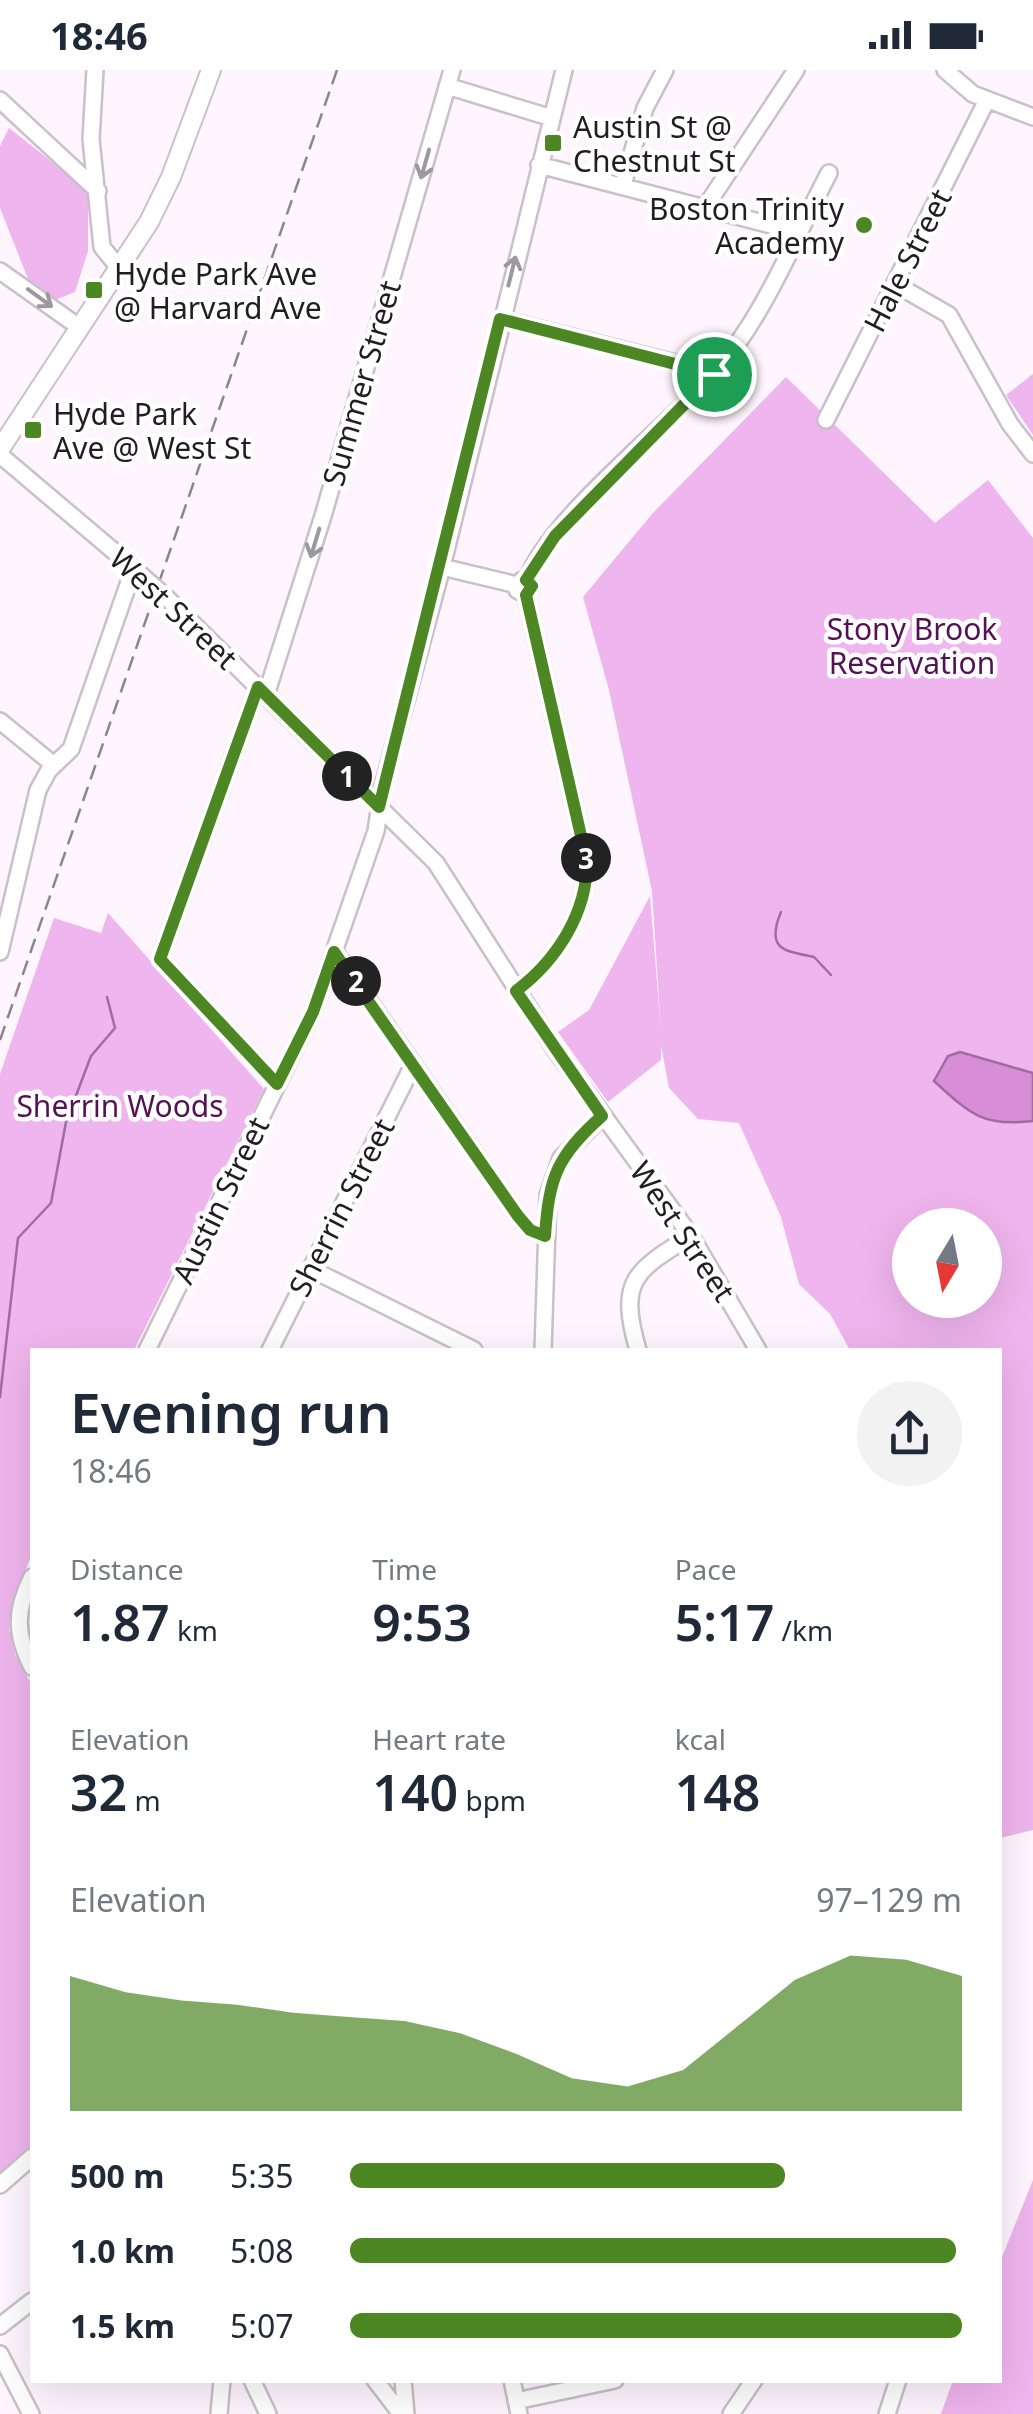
<!DOCTYPE html>
<meta charset="utf-8">
<style>
:root{--surface:#fff;--page:#f2f2f3;--text:#1f2937;--muted:#747a83;--accent:#4d8723}
body{margin:0;font-family:"Noto Sans",sans-serif;background:var(--page);color:var(--text);height:100vh;display:flex;flex-direction:column;font-size:38px;white-space:nowrap}
*{box-sizing:border-box;margin:0}
p{font-size:32px;color:var(--muted)}
.icon{flex:none;width:55px;height:55px;fill:none;stroke:currentColor;stroke-width:2;stroke-linecap:round;stroke-linejoin:round}
.map{position:relative;flex:1;overflow:hidden}
.drawer{position:absolute;left:30px;top:1278px;width:972px;height:1035px;display:flex;flex-direction:column;background:var(--surface);border-radius:0px;box-shadow:0 10px 40px #0002}
.drawer>*{flex:none}
.needle{width:65px;rotate:190deg}
.fabs{position:absolute;left:892px;top:1138px;display:grid;gap:20px}
.fabs a{display:grid;place-items:center;width:110px;height:110px;border-radius:50%;background:var(--surface);box-shadow:0 10px 40px #0002;font-size:50px}
.pin{position:absolute;display:grid;place-items:center;width:85px;height:85px;color:#fff;margin:-42px;border:5px solid #fff;border-radius:50%;box-shadow:0 2px 10px #0007}
.km{position:absolute;width:50px;height:50px;margin:-25px;border-radius:50%;background:#222;color:#fff;font-size:28px;line-height:50px;text-align:center}
.round{display:grid;place-items:center;flex:none;width:105px;height:105px;border-radius:52px;background:var(--page)}
.head{display:flex;align-items:center;justify-content:space-between;height:170px;padding:0 40px}
h1{font-size:55px;font-weight:600;line-height:75px}
.stats{display:grid;grid-template-columns:repeat(3,1fr);gap:15px;height:170px;padding:10px 40px}
.stats div{display:grid;align-content:center}
.stats b{font-size:50px;font-weight:600}
.stats small{font-size:28px;font-weight:400}
.stats p{font-size:28px}
.chart{height:280px;padding:20px 40px}
.chart p{display:flex;justify-content:space-between}
.chart svg{width:100%;height:180px;margin-top:10px;fill:var(--accent);opacity:.7}
ul{padding:0 40px;list-style:none;font-size:32px}
li{display:grid;grid-template-columns:160px 120px 1fr;align-items:center;height:75px}
li i{height:25px;border-radius:12px;background:var(--accent)}
.status{display:flex;justify-content:space-between;align-items:center;height:70px;padding:0 50px;background:var(--surface);direction:ltr}
.status svg{height:28px;fill:currentColor}
.map>svg:first-child{display:block}
.green{fill:#efb5ee;fill-rule:evenodd}
.water{fill:#d78ed7;stroke:#a06ca0;stroke-width:2.5}
.lines{fill:none;stroke-linecap:round;stroke-linejoin:round}
.stream{stroke:#a06ca0;stroke-width:2.5}
.minor-casing{stroke:#cbbfca;stroke-width:20}
.major-casing{stroke:#cbbfca;stroke-width:22}
.minor{stroke:#fff;stroke-width:15}
.major{stroke:#fff;stroke-width:18}
.rail{stroke:#8c868c;stroke-width:2.5;stroke-dasharray:15 8;stroke-linecap:butt}
.minor-bridge-casing{stroke:#cbbfca;stroke-width:20;stroke-linecap:butt}
.minor-bridge{stroke:#fff;stroke-width:15}
.oneway{stroke:#9b999b}
.route-casing{stroke:#fff;stroke-width:20}
.route{stroke:#4d8723;stroke-width:12}
.poi-dot{fill:#4d8723;stroke:#fff;stroke-width:4}
.labels{text-anchor:middle;dominant-baseline:central;stroke-width:9;stroke-linejoin:round;paint-order:stroke}
.poi-label{font-size:30px;fill:#211d21;stroke:#fff;text-anchor:start}
.street-label{font-size:30px;fill:#211d21;stroke:#fff}
.park-label{font-size:30px;fill:#541255;stroke:#fff}
</style>
<div class="status"><b>18:46</b><svg viewBox="0 0 49 12"><path d="M0 12V9h3v3zM5 12V6h3v6zM10 12V3h3v9zM15 12V0h3v12zM26 1h20v11H26zM47 4h2v5h-2z"/></svg></div>
<div class="map">
<svg width="1033" height="2344" viewBox="0 0 1033 2344">
<rect width="100%" height="100%" fill="#fff5fe"/>
<path class="green" d="M9,58L88,120V181L75,222L55,230L30,214L0,138V76Z
M1033,304V365L1006,325Z
M786,307L935,453L988,410L1033,468V1760L1000,1768V1280H850L830,1244L799,1214L781,1147L739,1053L698,1049L669,1018L661,975V990L608,1032L558,962L589,940L650,826L661,961L652,821L609,620L583,527L652,444ZM910,1155H985V1230H910Z
M108,843L264,1019L134,1280H32V1484L13,1531L9,1559L15,1585L32,1615V2077L0,2105V1004L54,848L101,863Z
M1033,2110V2344H941L953,2310H1000V2192Z"/>
<path class="water" d="M960,982L1033,1003V1051C983,1057 970,1044 934,1011L948,986Z"/>
<g class="lines">
<path class="stream" d="M781,842C765,880 785,881 814,887L831,905
M0,1327L18,1168L51,1133L66,1052L91,986L115,958L107,927"/>
<defs>
<path id="minor" d="M95,0L91,69L102,177L119,198
M945,0L973,24L1033,47
M447,16L552,48
M0,30L98,121
M539,95L798,162
M623,115L645,38L665,0
M706,136L796,0
M0,201L79,257
M895,214L949,245L1010,354L1033,384
M501,249L714,303
M826,350L987,30
M0,385L123,489
M442,497L517,515
M527,510C550,447 668,357 716,301C765,245 794,169 829,103
M166,527L436,793L557,982L691,1166L758,1280
M258,617L160,889L277,1014
M266,625L323,446L452,0
M0,651L54,695
M0,882L38,720L49,700L71,679L129,512
M335,882L518,1146L530,1160L545,1166
M516,921C557,890 587,843 587,792L526,525L517,520L522,510L532,516L526,525
M311,1199L474,1280
M147,1280L313,942L376,761L382,720L442,497L564,0
M270,1280L413,995
M543,1280L548,1125L561,1088L602,1046
M638,1280C618,1211 634,1201 691,1166
M32,1507C15,1540 15,1564 32,1597
M0,2115L32,2087
M0,2256L32,2231
M0,2284L31,2344
M252,2310L268,2344
M375,2310L401,2344
M403,2310L406,2344
M512,2310L519,2344
M516,2331L615,2310
M219,2344L222,2310
M731,2344L754,2310
M887,2344L898,2310"/>
<path id="major" d="M0,379L149,152L171,107L211,0"/>
</defs>
<use href="#minor" class="minor-casing"/>
<use href="#major" class="major-casing"/>
<use href="#minor" class="minor"/>
<use href="#major" class="major"/>
<path class="rail" d="M0,970L337,0"/>
<defs>
<path id="minor-bridge" d="M123,489L166,527"/>
</defs>
<use href="#minor-bridge" class="minor-bridge-casing"/>
<use href="#minor-bridge" class="minor-bridge"/>
</g>
<defs><path id="oneway-shaft" d="M-6 0H5M1.5-3L5.5 0L1.5 3" fill="none" stroke-width="1.6" stroke-linecap="round" stroke-linejoin="round" transform="scale(2.5)"/></defs>
<g class="oneway">
<use href="#oneway-shaft" transform="translate(425 94) rotate(106)"/>
<use href="#oneway-shaft" transform="translate(512 201) rotate(-76)"/>
<use href="#oneway-shaft" transform="translate(40 228) rotate(36)"/>
<use href="#oneway-shaft" transform="translate(315 473) rotate(107)"/>
</g>
<g class="lines">
<defs>
<path id="route" d="M500,249L714,304L555,466L526,510L532,516L526,525L587,792C587,843 557,890 516,921L602,1046C557,1086 549,1107 545,1166L530,1160L518,1146L334,882L313,942L277,1014L160,889L258,617L379,737Z"/>
</defs>
<use href="#route" class="route-casing"/>
<use href="#route" class="route"/>
</g>
<g class="poi-dot">
<rect x="543" y="63" width="20" height="20" rx="5"/>
<circle cx="864" cy="155" r="10"/>
<rect x="84" y="210" width="20" height="20" rx="5"/>
<rect x="23" y="350" width="20" height="20" rx="5"/>
</g>
<g class="labels">
<g class="poi-label">
<text x="573" y="56">Austin St @<tspan x="573" dy="34">Chestnut St</tspan></text>
<text x="844" y="138" text-anchor="end">Boston Trinity<tspan x="844" dy="34">Academy</tspan></text>
<text x="114" y="203">Hyde Park Ave<tspan x="114" dy="34">@ Harvard Ave</tspan></text>
<text x="53" y="343">Hyde Park<tspan x="53" dy="34">Ave @ West St</tspan></text>
</g>
<g class="street-label">
<text transform="translate(907 190) rotate(-63)">Hale Street</text>
<text transform="translate(361 313) rotate(-74)">Summer Street</text>
<text transform="translate(174 538) rotate(43)">West Street</text>
<text transform="translate(220 1130) rotate(-64)">Austin Street</text>
<text transform="translate(341 1137) rotate(-63)">Sherrin Street</text>
<text transform="translate(683 1161) rotate(56)">West Street</text>
</g>
<g class="park-label">
<text x="912" y="558">Stony Brook<tspan x="912" dy="34">Reservation</tspan></text>
<text x="120" y="1035">Sherrin Woods</text>
</g>
</g>
</svg>
<div class="fabs">
<a><svg class="needle" viewBox="-14 -14 28 28"><path d="M0-13l5 13h-10z" fill="#e53935"/><path d="M0 13l5-13h-10z" fill="#747a83"/></svg></a>
</div>
<div class="pin" style="left:714px;top:304px;background:#1e9e55"><svg class="icon" aria-label="arrive" viewBox="0 0 24 24"><path d="M6 21V4h12l-3 4 3 4H6"/></svg></div>
<b class="km" style="left:347px;top:706px">1</b>
<b class="km" style="left:356px;top:911px">2</b>
<b class="km" style="left:586px;top:788px">3</b>
<section class="drawer">
<div class="head"><div><h1>Evening run</h1><p>18:46</p></div><a class="round"><svg class="icon" aria-label="share" viewBox="0 0 24 24"><path d="M12 15V3M7 8l5-5 5 5M5 13v7h14v-7"/></svg></a></div>
<div class="stats">
<div><p>Distance</p><b>1.87<small> km</small></b></div>
<div><p>Time</p><b>9:53</b></div>
<div><p>Pace</p><b>5:17<small> /km</small></b></div>
</div>
<div class="stats">
<div><p>Elevation</p><b>32<small> m</small></b></div>
<div><p>Heart rate</p><b>140<small> bpm</small></b></div>
<div><p>kcal</p><b>148</b></div>
</div>
<div class="chart"><p><span>Elevation</span>97–129 m</p>
<svg viewBox="0 0 160 44" preserveAspectRatio="none"><path d="M0 44V11L10 15L20 17L30 18L40 20L50 21L60 22L70 25L80 30L90 36L100 38L110 34L120 23L130 12L140 6L150 7L160 11V44z"/></svg>
</div>
<ul>
<li><b>500 m</b>5:35<i style="width:71%"></i></li>
<li><b>1.0 km</b>5:08<i style="width:99%"></i></li>
<li><b>1.5 km</b>5:07<i style="width:100%"></i></li>
</ul>
</section>
</div>
